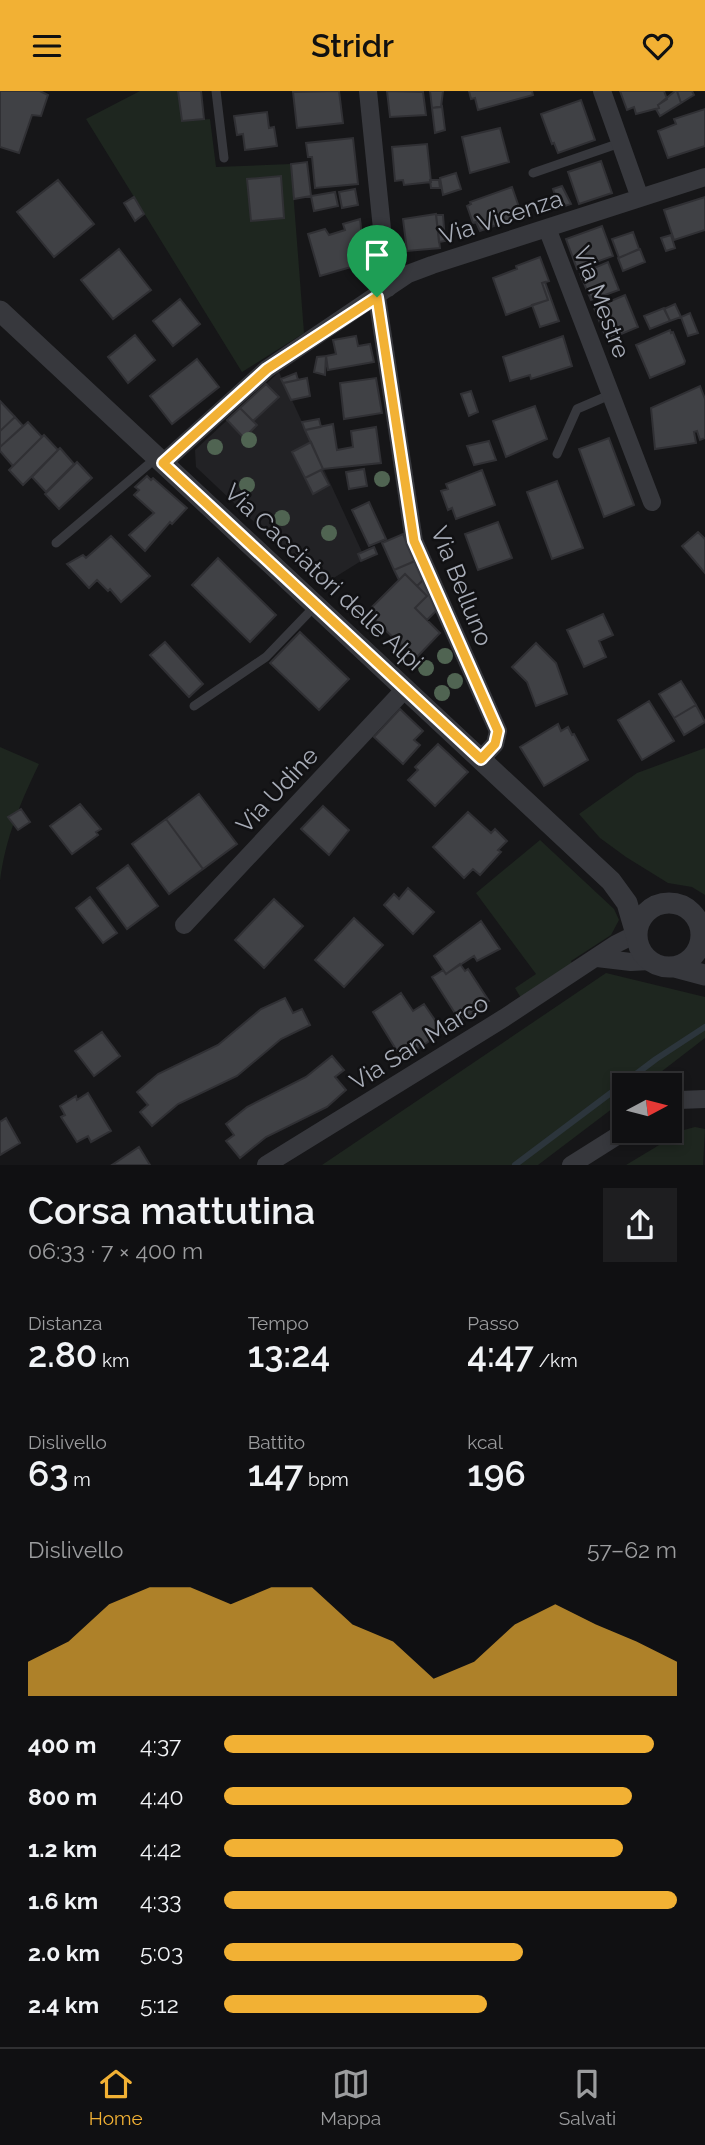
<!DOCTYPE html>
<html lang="it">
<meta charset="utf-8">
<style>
:root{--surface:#101012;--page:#1e1e20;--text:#f1f3f6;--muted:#9c9d9f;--line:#303032;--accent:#f2b134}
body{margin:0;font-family:Raleway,sans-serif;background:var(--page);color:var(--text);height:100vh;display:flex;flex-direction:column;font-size:26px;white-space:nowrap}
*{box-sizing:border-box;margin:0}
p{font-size:23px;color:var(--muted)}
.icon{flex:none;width:38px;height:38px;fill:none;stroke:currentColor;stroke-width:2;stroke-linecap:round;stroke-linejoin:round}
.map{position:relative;height:1074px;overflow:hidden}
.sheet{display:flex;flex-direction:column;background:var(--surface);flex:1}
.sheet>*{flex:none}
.needle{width:46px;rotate:83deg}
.buttons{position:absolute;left:612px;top:982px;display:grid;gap:14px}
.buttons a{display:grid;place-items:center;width:70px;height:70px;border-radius:0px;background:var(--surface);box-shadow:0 4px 10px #0003,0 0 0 2px var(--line);font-size:35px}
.pin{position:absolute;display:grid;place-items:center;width:60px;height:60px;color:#fff;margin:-72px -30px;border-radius:50% 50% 50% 0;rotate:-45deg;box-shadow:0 0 7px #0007}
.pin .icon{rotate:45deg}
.round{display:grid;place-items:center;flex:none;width:74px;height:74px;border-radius:0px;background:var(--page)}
.head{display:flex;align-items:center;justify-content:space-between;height:119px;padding:0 28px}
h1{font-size:38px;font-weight:600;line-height:52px}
.metrics{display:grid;grid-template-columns:repeat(3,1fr);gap:10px;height:119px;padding:7px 28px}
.metrics div{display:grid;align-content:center}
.metrics b{font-size:35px;font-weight:600}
.metrics small{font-size:19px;font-weight:400}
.metrics p{font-size:19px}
.chart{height:196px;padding:14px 28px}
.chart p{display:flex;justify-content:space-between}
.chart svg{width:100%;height:126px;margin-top:7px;fill:var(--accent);opacity:.7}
ul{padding:0 28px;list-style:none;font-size:23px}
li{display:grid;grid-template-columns:112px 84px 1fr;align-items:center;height:52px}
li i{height:18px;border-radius:9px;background:var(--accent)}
header{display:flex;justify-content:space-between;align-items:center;height:91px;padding:0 28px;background:var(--accent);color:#111;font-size:32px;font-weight:600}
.tab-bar{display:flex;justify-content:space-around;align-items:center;height:98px;border-top:2px solid var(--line);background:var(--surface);font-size:19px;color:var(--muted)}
.tab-bar a{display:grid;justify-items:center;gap:4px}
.tab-bar .selected{color:var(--accent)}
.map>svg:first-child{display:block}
.built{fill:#222225}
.green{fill:#1e261f;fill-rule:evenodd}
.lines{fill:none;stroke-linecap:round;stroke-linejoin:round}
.stream{stroke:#2c353c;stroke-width:6}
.building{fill:#404145;stroke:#303034;stroke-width:2}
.service{stroke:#37383d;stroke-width:9}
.minor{stroke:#37383d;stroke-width:18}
.tertiary{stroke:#37383d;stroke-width:21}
.tree{fill:#506452}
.route-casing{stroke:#fff;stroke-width:14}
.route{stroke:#f2b134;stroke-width:9}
.labels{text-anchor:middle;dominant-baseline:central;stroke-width:5;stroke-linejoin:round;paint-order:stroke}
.street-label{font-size:24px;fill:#a8adb8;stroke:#111113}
</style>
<header><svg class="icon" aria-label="menu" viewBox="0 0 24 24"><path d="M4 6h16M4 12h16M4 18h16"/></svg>Stridr<svg class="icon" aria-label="heart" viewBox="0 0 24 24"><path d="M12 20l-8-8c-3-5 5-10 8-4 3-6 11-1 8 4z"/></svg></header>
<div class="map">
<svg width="705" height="1074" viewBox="0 0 705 1074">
<rect width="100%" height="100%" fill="#161618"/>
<path class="built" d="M279,281L362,461L358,463L361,470L332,488L326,495L323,496L196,376L195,359Z"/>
<path class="green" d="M140,0H178L182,30L210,28L216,76L291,73L304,242L242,281L86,28ZM280,85L284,127L251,130L247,89Z
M0,656L39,673C21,710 5,748 0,790Z
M705,657V804L692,796L668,792L626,766L600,747L579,723L637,682Z
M540,749L614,818L619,829L611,844L571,870L572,873L521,907L515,897L536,883L476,802Z
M606,882L705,906V947L644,994H625V1008L538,1074H322Z
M695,1036L705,1038L703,1074H626L684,1039Z"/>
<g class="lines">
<path class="stream" d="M515,1074L656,968L705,936"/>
</g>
<path class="building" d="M0,0H40L48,4L41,25L32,24L19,62L0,56Z
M178,0H201L204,28L182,30Z
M339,0L343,32L297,37L293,1Z
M387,0L423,1L426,24L390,26Z
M430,0H443L441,16L432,17Z
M469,0H532L533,4L478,19L475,7L471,8Z
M620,0H664L667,8L658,14L659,17L636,23L634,16L627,19Z
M675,0H677L681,12L660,25L656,18L659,17L658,14Z
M677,0H692L694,4L681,12Z
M581,9L595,49L558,62L554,52L552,53L541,23Z
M442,15L445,39L435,42L432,17Z
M705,18V55L668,67L658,40L676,33L674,28Z
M267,21L269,37L274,36L277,55L245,59L243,43L237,44L234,25Z
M500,37L509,71L470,82L462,46Z
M353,47L358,93L315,97L312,66H308L306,52Z
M427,53L431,91L404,94L403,89L395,90L392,56Z
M601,70L612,102L579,113L568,81Z
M307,71L311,105L294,108L291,73Z
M456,82L461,98L443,104L440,87Z
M281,85L284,127L251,130L247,88Z
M58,89L94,133L54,166L17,121Z
M430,89H439L440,97H431Z
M562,95L571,113L559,117L553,98Z
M512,96L522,125L480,140L476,131L473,132L467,115L471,113L470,111Z
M355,98L358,114L342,117L339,101Z
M335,101L338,115L314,120L311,105Z
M134,106L144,123L135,130L124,112Z
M705,106V139L674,149L664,119Z
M436,123L440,157L407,160L403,128Z
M436,124H443L445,150L439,151Z
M360,128L365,172L320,185L308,143L325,138L329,144L345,139L343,133Z
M602,135L613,165L577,178L566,148Z
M633,141L639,158L619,167L612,148Z
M671,144L675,157L666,160L661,147Z
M119,158L151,199L113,228L81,189Z
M640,158L645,171L623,180L618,167Z
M540,166L549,190L542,192L548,209L506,224L493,187L517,178L516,175Z
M608,171L619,199L591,209L580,183Z
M545,191L559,230L540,236L532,214L548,209L542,192Z
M625,204L638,236L607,249L594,217Z
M180,208L200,233L173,255L153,230Z
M675,213L681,226L670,230L664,218Z
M664,217L670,230L650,238L644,225Z
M690,222L698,242L688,245L681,226Z
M670,239L671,242L673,241L685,270L684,273L650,287L636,254Z
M135,244L155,269L128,292L108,266Z
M356,245L358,255L370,253L374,271L328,279L326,265L336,263L333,249Z
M563,245L572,275L531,288L530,284L510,290L503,266Z
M326,265L325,284L314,281L317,266Z
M197,268L219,296L172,333L150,305Z
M296,282L298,289L283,292L281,288Z
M307,287L310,305L291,309L283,292Z
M376,287L382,322L344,328L340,292Z
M266,293L279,306L253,330L240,317Z
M700,295L705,308V347L700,349L697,340L694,341L696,352L655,358L651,317Z
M471,300L478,321L469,325L461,303Z
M0,310L15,326L0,340Z
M535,315L547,348L506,366L493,330Z
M240,317L257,334L244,347L227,329Z
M15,326L23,335L0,356V340Z
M319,328L321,336L305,339L302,331Z
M28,331L42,346L13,375L0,360V356Z
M333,333L337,359L353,356L351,340L376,336L381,372L323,378L305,339Z
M44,344L58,359L23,394L9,379Z
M609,347L634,414L604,426L579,358Z
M489,350L496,369L474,374L467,355Z
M311,351L323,378L305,387L292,361Z
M60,357L74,373L46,401L32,386Z
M77,371L92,387L59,418L45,403Z
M364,378L367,395L349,398L346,381Z
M321,379L329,394L313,403L305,387Z
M482,379L495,414L456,428L452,417L448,419L441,400L448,398L446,393Z
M147,385L151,389L153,387L187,417L172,433L170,431L145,460L129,444L154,422L134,404L139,399L135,396Z
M557,390L583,457L552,468L527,401Z
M369,411L386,448L369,455L352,419Z
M498,431L512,467L478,479L465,443Z
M698,441L705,448V482L682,455Z
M403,443L415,470L394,479L382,452Z
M111,445L150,485L121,511L110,498L108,500L97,489L89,497L67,473L83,464L86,467Z
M374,456L377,463L361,470L358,463Z
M218,467L276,524L250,551L192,494Z
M415,470L423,489L417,495L405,483L399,489L394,479Z
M405,483L427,505L415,517L440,542L415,568L367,521Z
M423,489L437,519L427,529L415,517L427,505L417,495Z
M603,523L613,544L599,550L606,566L584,576L567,539Z
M300,541L349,588L319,619L270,572Z
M165,551L203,593L189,606L150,564Z
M536,552L556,572L567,603L536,615L527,591L512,576Z
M681,590L696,614L674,627L659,603Z
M649,610L674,650L642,669L618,629Z
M696,614L705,631L684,644L674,627Z
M400,618L423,640L414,649L420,654L403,673L374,646Z
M558,633L561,640L568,636L572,644L574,643L588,669L544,695L520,656Z
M438,653L468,681L435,715L408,689L418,679L415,676Z
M199,703L237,753L203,778L166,728Z
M80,713L101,738L96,741L98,744L72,763L50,735Z
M323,715L349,739L329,764L301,738Z
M21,718L30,731L18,739L8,726Z
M468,721L491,742L495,738L507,750L498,759L501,761L480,784L473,778L464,787L433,756Z
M166,728L203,778L169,803L132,753Z
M128,774L158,815L127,838L97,797Z
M408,797L434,821L413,843L384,814L394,803L399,808Z
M90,806L117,842L103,852L76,817Z
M274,808L303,835L264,877L235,849Z
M354,827L383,854L344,896L315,869Z
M481,830L500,858L477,870L474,865L446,883L434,865Z
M460,873L465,880L468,878L489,910L460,930L432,886L443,879L446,883Z
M401,902L413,920L424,913L443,941L402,968L373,921Z
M285,907L293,922L302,918L310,934L281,948L237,985L178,1013L152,1035L140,1021L148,1014L137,1001L158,983L218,954L261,918Z
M102,941L120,965L94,985L75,960Z
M332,965L344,979L335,986L346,999L327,1016L266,1046L240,1067L226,1050L234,1044L226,1033L247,1016L306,986Z
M88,1002L111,1040L91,1051L88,1045L77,1051L61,1026L65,1024L60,1015L76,1005L77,1009Z
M6,1027L20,1052L0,1064V1031Z
M139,1056L150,1074H112Z"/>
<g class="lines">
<path class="service" d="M216,0L224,67
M533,82L620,52
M557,363L577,318L612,303
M56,452L156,367
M194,615L266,566L316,514"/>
<path class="minor" d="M368,0L388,197
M602,0L640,107
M547,137L652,411
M377,206L414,450L498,640L495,653L481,668
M163,372L267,278L408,183L432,174L705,86
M184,834L405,598
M597,867L631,871L650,870
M670,1013L679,1009L705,1008
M266,1074L504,927L616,853L636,843
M571,1074L625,1040"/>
<path class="tertiary" d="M0,220L611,790L627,812L636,843
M637 844a32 32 0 1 1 64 0a32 32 0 1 1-64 0Z
M675,876L705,884"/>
</g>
<g class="tree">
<circle cx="249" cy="349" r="8"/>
<circle cx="215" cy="356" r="8"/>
<circle cx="382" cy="388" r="8"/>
<circle cx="247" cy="394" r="8"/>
<circle cx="282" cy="427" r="8"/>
<circle cx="329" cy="442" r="8"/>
<circle cx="445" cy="565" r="8"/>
<circle cx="426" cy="577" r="8"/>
<circle cx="455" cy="590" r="8"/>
<circle cx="442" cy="602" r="8"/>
</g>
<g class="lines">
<defs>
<path id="route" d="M377,206L414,450L498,640L495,653L481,668L163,372L267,278Z"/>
</defs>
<use href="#route" class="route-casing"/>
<use href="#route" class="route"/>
</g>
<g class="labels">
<g class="street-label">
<text transform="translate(501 126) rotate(-18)">Via Vicenza</text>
<text transform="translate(602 211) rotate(69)">Via Mestre</text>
<text transform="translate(324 486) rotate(43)">Via Cacciatori delle Alpi</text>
<text transform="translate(462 495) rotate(68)">Via Belluno</text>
<text transform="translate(277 699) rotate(-47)">Via Udine</text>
<text transform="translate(419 951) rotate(-32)">Via San Marco</text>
</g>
</g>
</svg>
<div class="buttons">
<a><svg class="needle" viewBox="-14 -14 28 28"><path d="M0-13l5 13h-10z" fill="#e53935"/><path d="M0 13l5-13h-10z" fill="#9c9d9f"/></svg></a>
</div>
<div class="pin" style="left:377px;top:206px;background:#1e9e55"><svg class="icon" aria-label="arrive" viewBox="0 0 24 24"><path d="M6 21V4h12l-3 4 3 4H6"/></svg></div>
</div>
<section class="sheet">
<div class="head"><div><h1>Corsa mattutina</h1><p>06:33 · 7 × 400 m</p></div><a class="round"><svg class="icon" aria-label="share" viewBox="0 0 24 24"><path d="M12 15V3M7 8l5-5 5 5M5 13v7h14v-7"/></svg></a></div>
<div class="metrics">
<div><p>Distanza</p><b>2.80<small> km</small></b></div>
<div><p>Tempo</p><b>13:24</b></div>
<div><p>Passo</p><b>4:47<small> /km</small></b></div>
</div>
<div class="metrics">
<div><p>Dislivello</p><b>63<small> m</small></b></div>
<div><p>Battito</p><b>147<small> bpm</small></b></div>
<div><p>kcal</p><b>196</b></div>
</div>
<div class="chart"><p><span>Dislivello</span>57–62 m</p>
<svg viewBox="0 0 160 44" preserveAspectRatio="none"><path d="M0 44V32L10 25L20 12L30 6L40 6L50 12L60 6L70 6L80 19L90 25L100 38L110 32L120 19L130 12L140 19L150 25L160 32V44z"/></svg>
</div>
<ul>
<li><b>400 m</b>4:37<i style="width:95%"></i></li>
<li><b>800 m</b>4:40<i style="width:90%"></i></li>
<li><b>1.2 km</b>4:42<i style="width:88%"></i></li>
<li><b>1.6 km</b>4:33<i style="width:100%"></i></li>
<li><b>2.0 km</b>5:03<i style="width:66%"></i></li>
<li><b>2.4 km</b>5:12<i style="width:58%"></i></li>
</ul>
</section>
<nav class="tab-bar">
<a class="selected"><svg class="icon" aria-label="home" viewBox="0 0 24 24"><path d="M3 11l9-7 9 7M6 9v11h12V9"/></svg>Home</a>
<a><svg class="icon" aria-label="map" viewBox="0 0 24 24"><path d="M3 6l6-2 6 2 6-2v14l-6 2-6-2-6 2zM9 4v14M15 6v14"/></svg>Mappa</a>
<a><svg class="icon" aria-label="saved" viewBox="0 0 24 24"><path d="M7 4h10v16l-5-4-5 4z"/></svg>Salvati</a>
</nav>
